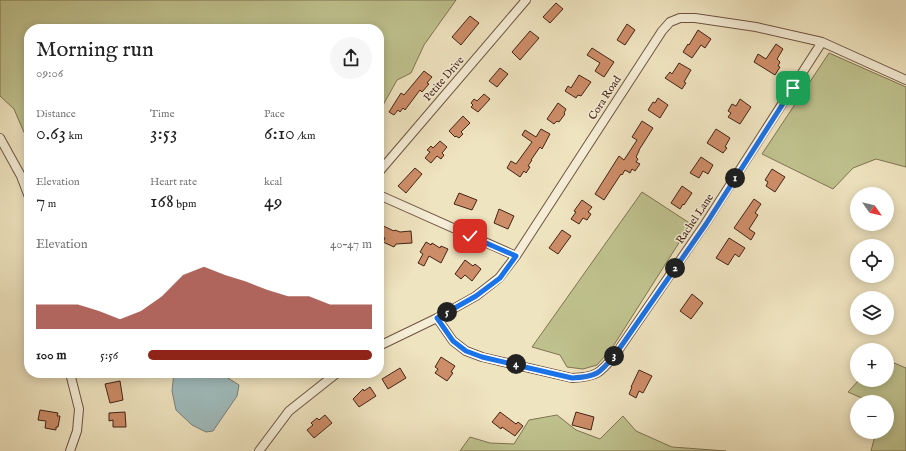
<!DOCTYPE html>
<meta charset="utf-8">
<style>
:root{--surface:#fff;--page:#f6f6f6;--text:#222;--muted:#767676;--accent:#8f2418}
body{margin:0;font-family:"IM FELL English",serif;background:var(--page);color:var(--text);height:100vh;display:flex;flex-direction:column;font-size:15px;white-space:nowrap}
*{box-sizing:border-box;margin:0}
p{font-size:13px;color:var(--muted)}
.icon{flex:none;width:22px;height:22px;fill:none;stroke:currentColor;stroke-width:2;stroke-linecap:round;stroke-linejoin:round}
.map{position:relative;flex:1;overflow:hidden}
.drawer{position:absolute;left:24px;top:24px;width:360px;height:354px;display:flex;flex-direction:column;background:var(--surface);border-radius:16px;box-shadow:0 2px 10px #0003}
.drawer>*{flex:none}
.needle{width:26px;rotate:124deg}
.buttons{position:absolute;left:850px;top:187px;display:grid;gap:8px}
.buttons a{display:grid;place-items:center;width:44px;height:44px;border-radius:50%;background:var(--surface);box-shadow:0 2px 10px #0003;font-size:20px}
.pin{position:absolute;display:grid;place-items:center;width:34px;height:34px;color:#fff;margin:-17px;border-radius:8px;box-shadow:0 2px 6px #0006}
.km{position:absolute;width:20px;height:20px;margin:-10px;border-radius:50%;background:#222;color:#fff;font-size:11px;line-height:20px;text-align:center}
.round{display:grid;place-items:center;flex:none;width:42px;height:42px;border-radius:21px;background:var(--page)}
.overview{display:flex;align-items:center;justify-content:space-between;height:68px;padding:0 12px}
h1{font-size:22px;font-weight:600;line-height:30px}
.figures{display:grid;grid-template-columns:repeat(3,1fr);gap:6px;height:68px;padding:4px 12px}
.figures div{display:grid;align-content:center}
.figures b{font-size:20px;font-weight:600}
.figures small{font-size:11px;font-weight:400}
.figures p{font-size:11px}
.chart{height:112px;padding:8px 12px}
.chart p{display:flex;justify-content:space-between}
.chart svg{width:100%;height:72px;margin-top:4px;fill:var(--accent);opacity:.7}
ul{padding:0 12px;list-style:none;font-size:13px}
li{display:grid;grid-template-columns:64px 48px 1fr;align-items:center;height:30px}
li i{height:10px;border-radius:5px;background:var(--accent)}
.map>svg:first-child{display:block}
.green{fill:#bfc28e;stroke:#817352}
.water{fill:#9fbcbd;stroke:#7a7f7b}
.building{fill:#cd8d68;stroke:#432417}
.lines{fill:none;stroke-linecap:round;stroke-linejoin:round}
.minor-casing{stroke:#6e5441;stroke-width:10}
.minor{stroke:#f5edd6;stroke-width:8}
.route-casing{stroke:#fff;stroke-width:8}
.route{stroke:#1a73e8;stroke-width:5}
.labels{text-anchor:middle;dominant-baseline:central;stroke-width:3;stroke-linejoin:round;paint-order:stroke}
.street-label{font-size:11px;fill:#432417;stroke:#f5edd6}
</style>
<div class="map">
<svg width="906" height="451" viewBox="0 0 906 451">
<rect width="100%" height="100%" fill="#efe4c0"/>
<filter id="stains"><feTurbulence type="fractalNoise" baseFrequency=".005" numOctaves="4"/><feColorMatrix values="0 0 0 0 .2 0 0 0 0 .09 0 0 0 0 .02 0 0 0 .5 -.17"/></filter>
<radialGradient id="worn" r=".72"><stop offset=".6" stop-color="#630" stop-opacity="0"/><stop offset="1" stop-color="#630" stop-opacity=".3"/></radialGradient>
<path class="green" d="M0,0H456L424,45L411,73L397,80L382,107L379,110V29H29V139L26,137L14,109L0,96Z
M829,53L906,87V167L876,159L853,168L833,189L762,154Z
M642,192L691,224L612,348L597,365L583,369L567,367L560,355L532,347Z
M887,360L906,368V451H871L876,432H887V420L893,413L887,410V402H871L848,392L859,380H887Z
M557,415L576,430L600,439L623,416L636,431L672,447L726,451H460L470,437L490,443L514,444L529,420Z"/>
<path class="water" d="M174,373H220L239,385L237,396L213,431L206,432L192,425L176,410L172,391Z"/>
<path class="building" d="M556,3L563,9L550,23L543,17Z
M470,16L479,23L461,45L452,37Z
M627,24L635,30L625,45L617,40Z
M698,30L711,39L705,48L701,45L692,58L683,52L688,44L689,45Z
M530,31L539,38L520,60L512,52Z
M776,44L783,49L777,59L780,62L778,66L780,67L775,75L754,62L758,54L766,59Z
M592,48L614,62L604,77L595,71L600,63L587,55Z
M679,63L691,70L684,82L686,83L682,89L665,78L670,72L672,74Z
M500,68L508,74L497,87L489,81Z
M424,71L432,77L427,83L429,84L422,92L420,90L405,110L403,108L400,112L398,110L394,115L389,112L401,93L404,95Z
M579,75L591,82L581,96L578,95L576,98L565,91L568,86L571,88Z
M484,94L490,99L478,112L471,107L473,105L471,103L474,99L477,101Z
M658,98L668,105L660,118L648,110L653,102L655,103Z
M740,99L751,107L740,124L728,117L731,113L728,111L732,104L736,106Z
M558,103L566,109L564,113L565,114L559,122L557,121L554,124L547,119Z
M463,116L470,123L461,132L463,134L459,138L456,136L455,137L449,131Z
M642,121L653,128L639,150V151L636,157L638,159L636,162L640,164L635,171L632,169L630,173L625,170L622,175L621,174L604,200L595,194L619,156L624,160L637,140L632,137Z
M541,129L550,134L542,149L540,147L531,160H532L528,166L530,167L526,173L524,171L520,177L507,168L511,161L516,164L532,142L522,135L525,130L536,137Z
M716,129L730,138L725,147L727,148L723,153L707,143Z
M440,141L447,147L442,153L444,155L441,159L437,156L431,163L425,158L430,152L427,150L431,146L433,148Z
M701,157L713,165L708,174L703,171L699,178L690,173Z
M415,168L422,174L406,193L398,186Z
M772,169L785,177L775,192L766,186L768,182L765,180Z
M682,186L692,193L684,205L683,204L680,209L671,203Z
M459,193L477,200L472,210L454,204Z
M754,199L761,204L755,213L758,215L749,229L755,233L751,240L734,228Z
M582,200L592,207L588,212L591,214L587,220L583,218L579,224L571,219L576,212L574,211Z
M499,209L514,216L508,229L494,223Z
M379,224L394,231L395,230L400,232L411,231L412,243L396,244L394,247L383,242L385,238L379,235Z
M562,230L571,236L558,254L549,248Z
M729,238L745,248L739,257L735,254L728,265L716,258Z
M426,242L431,245L432,243L440,248L441,246L448,249L441,263L429,256L424,266L418,263L423,254L420,252Z
M465,260L473,266L475,264L481,269L472,281L465,275L461,279L455,274Z
M692,294L703,303L691,319L680,311Z
M441,357L455,366L451,372L453,373L447,381L435,373L438,369L435,367Z
M400,368L406,378L388,389L382,379Z
M639,370L652,376L643,393L639,391L636,398L629,394L632,387H631Z
M120,381L123,400L110,403L105,384Z
M370,387L376,396L359,407L353,399L363,389L364,391Z
M40,410L58,413L57,416H60L58,427H56V430L45,428L46,421L38,420Z
M125,412L126,427H113V420L109,421V413Z
M500,412L516,424L518,422L523,426L515,436L502,427L501,429L492,422Z
M576,412L594,417L591,430L572,425Z
M325,415L332,423L314,438L307,430L313,425L311,423L317,418L319,420Z"/>
<g class="lines">
<defs>
<path id="minor" d="M0,138L21,176L29,197
M379,172L526,0
M379,195L516,256
M437,318L453,341L466,351L482,357L572,378C597,377 600,373 615,355L705,224L822,42
M379,346L437,318L476,296L499,278L516,256L662,31L670,22L680,18H695L756,27L822,42L906,80
M70,373L79,409L77,431L70,451
M259,451L289,411L337,373"/>
</defs>
<use href="#minor" class="minor-casing"/>
<use href="#minor" class="minor"/>
</g>
<g class="lines">
<defs>
<path id="route" d="M470,236L516,256L500,278L476,296L437,318L453,341L466,351L482,357L572,378C597,377 600,373 615,355L706,224L793,88"/>
</defs>
<use href="#route" class="route-casing"/>
<use href="#route" class="route"/>
</g>
<g class="labels">
<g class="street-label">
<text transform="translate(444 79) rotate(-49)">Petite Drive</text>
<text transform="translate(605 98) rotate(-57)">Cora Road</text>
<text transform="translate(695 219) rotate(-56)">Rachel Lane</text>
</g>
</g>
<rect width="100%" height="100%" filter="url(#stains)"/>
<rect width="100%" height="100%" fill="url(#worn)"/>
</svg>
<div class="buttons">
<a><svg class="needle" viewBox="-14 -14 28 28"><path d="M0-13l5 13h-10z" fill="#e53935"/><path d="M0 13l5-13h-10z" fill="#767676"/></svg></a>
<a><svg class="icon" aria-label="locate" viewBox="0 0 24 24"><circle cx="12" cy="12" r="6"/><path d="M12 2v4M12 18v4M2 12h4M18 12h4"/></svg></a>
<a><svg class="icon" aria-label="layers" viewBox="0 0 24 24"><path d="M12 4l9 5-9 5-9-5zM3 14l9 5 9-5"/></svg></a>
<a>+</a>
<a>−</a>
</div>
<div class="pin" style="left:793px;top:88px;background:#1e9e55"><svg class="icon" aria-label="arrive" viewBox="0 0 24 24"><path d="M6 21V4h12l-3 4 3 4H6"/></svg></div>
<div class="pin" style="left:470px;top:236px;background:#d93025"><svg class="icon" aria-label="check" viewBox="0 0 24 24"><path d="M5 12l5 5 9-10"/></svg></div>
<b class="km" style="left:735px;top:178px">1</b>
<b class="km" style="left:675px;top:268px">2</b>
<b class="km" style="left:614px;top:356px">3</b>
<b class="km" style="left:516px;top:364px">4</b>
<b class="km" style="left:447px;top:312px">5</b>
<section class="drawer">
<div class="overview"><div><h1>Morning run</h1><p>09:06</p></div><a class="round"><svg class="icon" aria-label="share" viewBox="0 0 24 24"><path d="M12 15V3M7 8l5-5 5 5M5 13v7h14v-7"/></svg></a></div>
<div class="figures">
<div><p>Distance</p><b>0.63<small> km</small></b></div>
<div><p>Time</p><b>3:53</b></div>
<div><p>Pace</p><b>6:10<small> /km</small></b></div>
</div>
<div class="figures">
<div><p>Elevation</p><b>7<small> m</small></b></div>
<div><p>Heart rate</p><b>168<small> bpm</small></b></div>
<div><p>kcal</p><b>49</b></div>
</div>
<div class="chart"><p><span>Elevation</span>40–47 m</p>
<svg viewBox="0 0 160 44" preserveAspectRatio="none"><path d="M0 44V29L10 29L20 29L30 33L40 38L50 33L60 24L70 11L80 6L90 11L100 15L110 20L120 24L130 24L140 29L150 29L160 29V44z"/></svg>
</div>
<ul>
<li><b>100 m</b>5:56<i style="width:100%"></i></li>
</ul>
</section>
</div>
